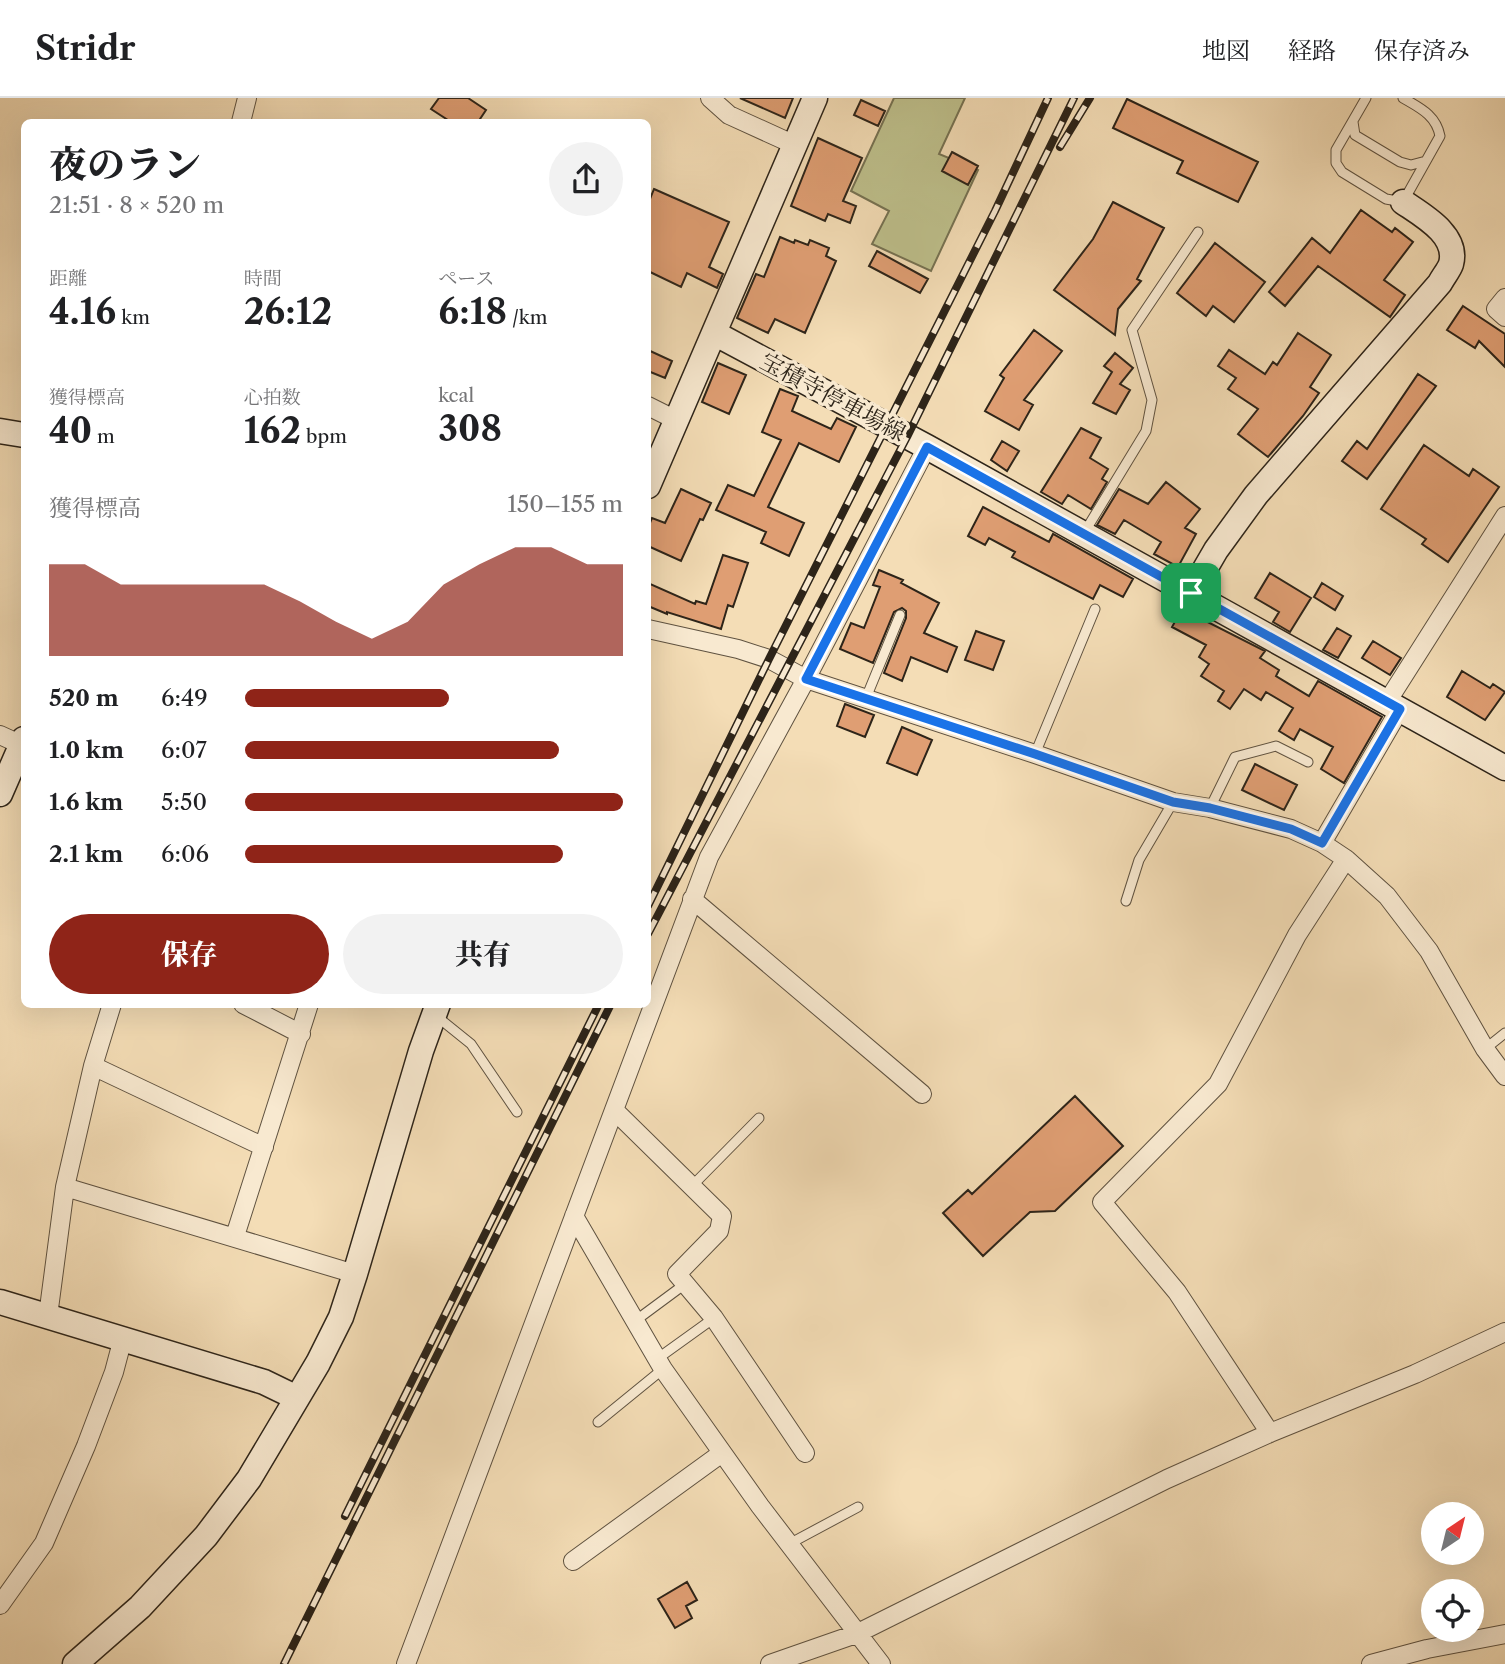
<!DOCTYPE html>
<html lang="ja">
<meta charset="utf-8">
<style>
:root{--surface:#fff;--page:#f2f2f2;--text:#202124;--muted:#757577;--line:#e0e0e0;--accent:#8f2418}
body{margin:0;font-family:"Libre Caslon Text","Noto Serif JP",serif;background:var(--page);color:var(--text);height:100vh;display:flex;flex-direction:column;font-size:26px;white-space:nowrap}
*{box-sizing:border-box;margin:0}
p{font-size:23px;color:var(--muted)}
.icon{flex:none;width:38px;height:38px;fill:none;stroke:currentColor;stroke-width:2;stroke-linecap:round;stroke-linejoin:round}
.map{position:relative;flex:1;overflow:hidden}
.side{position:absolute;left:21px;top:21px;width:630px;height:889px;display:flex;flex-direction:column;background:var(--surface);border-radius:10px;box-shadow:0 7px 28px #0002}
.side>*{flex:none}
.needle{width:46px;rotate:35deg}
.tools{position:absolute;left:1421px;top:1404px;display:grid;gap:14px}
.tools a{display:grid;place-items:center;width:63px;height:63px;border-radius:50%;background:var(--surface);box-shadow:0 7px 28px #0002;font-size:35px}
.pin{position:absolute;display:grid;place-items:center;width:60px;height:60px;color:#fff;margin:-30px;border-radius:14px;box-shadow:0 4px 10px #0006}
.round{display:grid;place-items:center;flex:none;width:74px;height:74px;border-radius:37px;background:var(--page)}
.overview{display:flex;align-items:center;justify-content:space-between;height:119px;padding:0 28px}
h1{font-size:38px;font-weight:800;line-height:52px}
.metrics{display:grid;grid-template-columns:repeat(3,1fr);gap:10px;height:119px;padding:7px 28px}
.metrics div{display:grid;align-content:center}
.metrics b{font-size:35px;font-weight:800}
.metrics small{font-size:19px;font-weight:400}
.metrics p{font-size:19px}
.chart{height:196px;padding:14px 28px}
.chart p{display:flex;justify-content:space-between}
.chart svg{width:100%;height:126px;margin-top:7px;fill:var(--accent);opacity:.7}
.action{display:flex;gap:14px;margin-top:auto;padding:14px 28px}
.action a{flex:1;height:80px;border-radius:42px;background:var(--accent);color:#fff;font-size:28px;font-weight:800;line-height:80px;text-align:center}
.action a+a{background:var(--page);color:var(--text)}
ul{padding:0 28px;list-style:none;font-size:23px}
li{display:grid;grid-template-columns:112px 84px 1fr;align-items:center;height:52px}
li i{height:18px;border-radius:9px;background:var(--accent)}
header{display:flex;align-items:center;gap:42px;box-sizing:border-box;height:98px;padding:0 35px;background:var(--surface);border-bottom:2px solid var(--line)}
header strong{font-size:33px}
nav{display:flex;gap:38px;margin-inline-start:auto;font-size:24px}
.map>svg:first-child{display:block}
.green{fill:#bec08c;stroke:#767252;stroke-width:2}
.building{fill:#df9e73;stroke:#2d2419;stroke-width:2}
.lines{fill:none;stroke-linecap:round;stroke-linejoin:round}
.lane-casing{stroke:#5f5240;stroke-width:11}
.street-casing{stroke:#5f5240;stroke-width:20}
.secondary-casing{stroke:#2d2419;stroke-width:27}
.lane{stroke:#f8e9d0;stroke-width:9}
.street{stroke:#f8e9d0;stroke-width:18}
.secondary{stroke:#f8e9d0;stroke-width:24}
.rail-casing{stroke:#2d2419;stroke-width:8}
.rail{stroke:#f8e9d0;stroke-width:5;stroke-dasharray:16;stroke-linecap:butt}
.route-casing{stroke:#fff;stroke-width:14}
.route{stroke:#1a73e8;stroke-width:9}
.labels{text-anchor:middle;dominant-baseline:central;stroke-width:7;stroke-linejoin:round;paint-order:stroke}
.street-label{font-size:23px;fill:#2d2419;stroke:#f8e9d0}
</style>
<header>
<strong>Stridr</strong>
<nav><a>地図</a><a>経路</a><a>保存済み</a></nav>
</header>
<div class="map">
<svg width="1505" height="1566" viewBox="0 0 1505 1566">
<rect width="100%" height="100%" fill="#f4ddb6"/>
<filter id="stains"><feTurbulence type="fractalNoise" baseFrequency=".00286" numOctaves="4"/><feColorMatrix values="0 0 0 0 .2 0 0 0 0 .09 0 0 0 0 .02 0 0 0 .5 -.17"/></filter>
<radialGradient id="worn" r=".72"><stop offset=".6" stop-color="#630" stop-opacity="0"/><stop offset="1" stop-color="#630" stop-opacity=".3"/></radialGradient>
<path class="green" d="M894,0H965L939,56L978,72L931,173L872,146L889,113L851,93Z"/>
<path class="building" d="M439,0H468L486,12L478,24H451L431,11Z
M740,0H793L785,20Z
M1127,1L1258,64L1238,104L1177,75L1183,63L1113,30Z
M861,2L885,13L878,28L854,17Z
M818,40L862,60L843,103L856,108L850,125L828,116L825,123L791,108Z
M952,54L978,68L968,87L942,73Z
M654,91L729,124L709,169L723,176L717,190L687,175L681,189L648,173V106Z
M1113,104L1164,130L1137,181L1141,183L1118,211L1115,237L1054,192L1093,141Z
M1361,112L1392,134L1395,130L1413,144L1384,182L1405,197L1390,219L1318,168L1285,208L1269,194L1312,140L1330,155Z
M780,139L794,145L795,142L808,147L810,142L829,150L826,158L836,163L805,235L775,221L768,235L737,220L756,176L764,179Z
M1215,145L1265,184L1234,224L1213,208L1206,218L1177,195Z
M877,153L928,181L920,195L869,168Z
M1463,208L1505,236V269L1479,243L1475,250L1447,232Z
M1034,232L1062,253L1024,302L1033,307L1019,332L985,313L1004,280L1000,277Z
M1298,235L1331,257L1310,289L1319,295L1303,318L1268,359L1238,336L1258,311L1228,291L1236,280L1218,268L1229,252L1265,276L1273,264L1277,267Z
M648,252L672,263L665,280L648,273Z
M1115,255L1133,270L1120,286L1130,292L1116,316L1093,305L1112,274L1104,268Z
M718,265L746,277L729,316L702,304Z
M1418,276L1436,288L1367,381L1342,363L1357,343L1367,351Z
M780,291L798,298L792,313L831,331L837,320L856,329L839,364L799,345L768,409L804,425L789,458L761,445L766,434L716,412L728,387L754,398L781,342L762,334Z
M1081,330L1101,340L1090,360L1108,371L1102,381L1107,384L1091,411L1068,397L1062,406L1041,394Z
M1002,343L1019,353L1007,373L991,362Z
M1424,347L1469,378L1473,371L1499,389L1448,464L1422,446L1426,441L1381,411Z
M1166,384L1200,411L1185,430L1196,436L1178,469L1154,456L1161,444L1124,422L1115,436L1097,427L1119,391L1148,406Z
M681,391L711,405L703,422L700,421L681,463L648,448V430L652,420L665,425Z
M983,409L1049,444L1053,436L1133,481L1123,499L1100,487L1093,501L1012,459L1015,454L989,440L985,447L968,438Z
M723,457L748,465L733,509L728,507L721,531L667,514V516L648,508V485L695,506L696,503L706,506Z
M879,472L903,482L901,485L939,505L924,535L957,549L947,574L911,559L902,583L884,575L906,520V513L902,510L894,514L873,565L840,551L851,525L864,530L880,489L873,487Z
M1270,475L1311,500L1290,534L1273,524L1279,514L1255,500Z
M1322,485L1343,498L1335,512L1314,499Z
M1182,511L1265,553L1260,560L1279,572L1276,578L1309,598L1318,583L1382,619L1344,685L1321,671L1333,649L1300,631L1294,642L1279,633L1293,610L1266,594L1261,602L1244,591L1230,611L1218,603L1224,593L1201,578L1209,566L1199,559L1206,547L1172,529Z
M1337,530L1351,538L1338,560L1323,552Z
M976,533L1004,543L993,572L965,562Z
M1373,543L1401,560L1390,577L1362,560Z
M1462,573L1490,590L1493,586L1505,594L1485,622L1447,599Z
M845,606L874,617L865,639L837,628Z
M902,629L932,642L917,677L887,665Z
M1255,666L1297,687L1284,712L1242,692Z
M1075,998L1123,1048L1055,1113L1030,1114L983,1158L943,1115L968,1092L972,1096Z
M687,1484L697,1502L686,1508L692,1520L675,1530L658,1501Z"/>
<g class="lines">
<defs>
<path id="lane" d="M1366,0L1336,52V65L1342,74L1386,101L1403,104L1440,38C1436,17 1420,10 1403,0
M1353,24L1355,37L1400,64L1411,67L1426,63
M1084,435L1146,333L1152,302L1132,232L1198,134
M866,600L900,517
M1035,656L1095,511
M1210,710L1235,659L1276,648L1308,664
M1126,803L1139,762L1173,704
M435,917L471,946L517,1014
M1485,951L1505,935
M692,1088L759,1020
M635,1223L685,1186
M657,1261L714,1220
M598,1324L663,1271
M789,1446L858,1409"/>
<path id="street" d="M710,0L729,17L795,47
M241,24L247,0
M1505,200L1496,211L1505,219
M648,308L676,322
M648,531L738,551L769,561L806,581L1035,656L1173,704L1210,710L1291,731L1322,745L1346,761L1387,798L1429,853L1485,951L1505,978
M1387,604L1505,418
M0,637L24,648
M1322,745L1400,611
M692,801L922,996
M112,906L93,968L65,1089L355,1176
M243,906L301,936
M93,968L264,1049
M614,1012L722,1118L719,1133L677,1176L714,1220L805,1355
M574,1118L663,1271L760,1408L881,1566
M235,1138L309,906
M48,1218L65,1089
M1270,1335L1177,1194L1102,1104L1218,986L1297,837L1346,761
M573,1463L722,1355
M0,1507L44,1445L86,1348L114,1274L123,1240
M406,1566L709,759L806,581L927,349
M770,1566L856,1536L1167,1381L1270,1335L1415,1276L1505,1234
M1371,1566L1427,1551L1505,1536"/>
<path id="secondary" d="M714,235L927,349L1505,670
M0,333L24,337
M648,388L815,0
M1191,495L1216,452L1256,397L1440,185C1443,179 1449,172 1451,166C1459,137 1422,117 1403,104
M0,696L24,641
M0,1204L264,1284L297,1300
M75,1566L140,1509L206,1438L249,1381L318,1265L341,1219L355,1176L421,953L438,906"/>
</defs>
<use href="#lane" class="lane-casing"/>
<use href="#street" class="street-casing"/>
<use href="#secondary" class="secondary-casing"/>
<use href="#lane" class="lane"/>
<use href="#street" class="street"/>
<use href="#secondary" class="secondary"/>
<defs>
<path id="rail" d="M1060,49L1090,0
M648,808L769,561L995,113L1048,0
M648,836L907,339L1074,0
M345,1418L599,906
M284,1566L611,906"/>
</defs>
<use href="#rail" class="rail-casing"/>
<use href="#rail" class="rail"/>
</g>
<g class="lines">
<defs>
<path id="route" d="M927,349L1400,611L1322,745L1291,731L1210,710L1173,704L1035,656L806,581Z"/>
</defs>
<use href="#route" class="route-casing"/>
<use href="#route" class="route"/>
</g>
<g class="labels">
<g class="street-label">
<text transform="translate(833 299) rotate(28)">宝積寺停車場線</text>
</g>
</g>
<rect width="100%" height="100%" filter="url(#stains)"/>
<rect width="100%" height="100%" fill="url(#worn)"/>
</svg>
<div class="tools">
<a><svg class="needle" viewBox="-14 -14 28 28"><path d="M0-13l5 13h-10z" fill="#e53935"/><path d="M0 13l5-13h-10z" fill="#757577"/></svg></a>
<a><svg class="icon" aria-label="locate" viewBox="0 0 24 24"><circle cx="12" cy="12" r="6"/><path d="M12 2v4M12 18v4M2 12h4M18 12h4"/></svg></a>
</div>
<div class="pin" style="left:1191px;top:495px;background:#1e9e55"><svg class="icon" aria-label="arrive" viewBox="0 0 24 24"><path d="M6 21V4h12l-3 4 3 4H6"/></svg></div>
<section class="side">
<div class="overview"><div><h1>夜のラン</h1><p>21:51 · 8 × 520 m</p></div><a class="round"><svg class="icon" aria-label="share" viewBox="0 0 24 24"><path d="M12 15V3M7 8l5-5 5 5M5 13v7h14v-7"/></svg></a></div>
<div class="metrics">
<div><p>距離</p><b>4.16<small> km</small></b></div>
<div><p>時間</p><b>26:12</b></div>
<div><p>ペース</p><b>6:18<small> /km</small></b></div>
</div>
<div class="metrics">
<div><p>獲得標高</p><b>40<small> m</small></b></div>
<div><p>心拍数</p><b>162<small> bpm</small></b></div>
<div><p>kcal</p><b>308</b></div>
</div>
<div class="chart"><p><span>獲得標高</span>150–155 m</p>
<svg viewBox="0 0 160 44" preserveAspectRatio="none"><path d="M0 44V12L10 12L20 19L30 19L40 19L50 19L60 19L70 25L80 32L90 38L100 32L110 19L120 12L130 6L140 6L150 12L160 12V44z"/></svg>
</div>
<ul>
<li><b>520 m</b>6:49<i style="width:54%"></i></li>
<li><b>1.0 km</b>6:07<i style="width:83%"></i></li>
<li><b>1.6 km</b>5:50<i style="width:100%"></i></li>
<li><b>2.1 km</b>6:06<i style="width:84%"></i></li>
</ul>
<div class="action"><a>保存</a><a>共有</a></div>
</section>
</div>
